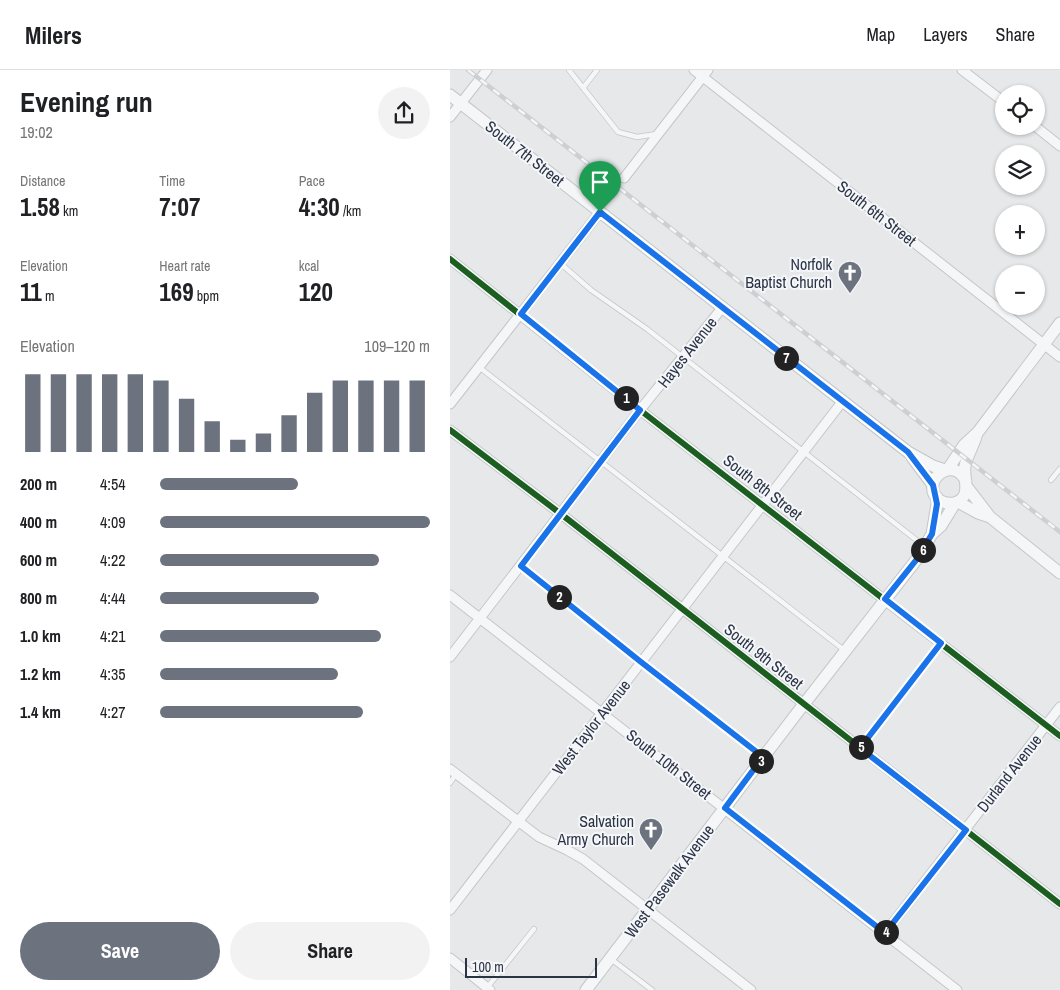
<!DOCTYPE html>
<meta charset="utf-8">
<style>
:root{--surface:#fff;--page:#f2f2f2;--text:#202124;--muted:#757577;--line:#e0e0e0;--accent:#6c737f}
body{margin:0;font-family:"Archivo Narrow",sans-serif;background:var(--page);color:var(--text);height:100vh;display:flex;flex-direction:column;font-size:19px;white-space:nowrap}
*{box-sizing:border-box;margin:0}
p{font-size:16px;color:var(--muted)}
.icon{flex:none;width:28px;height:28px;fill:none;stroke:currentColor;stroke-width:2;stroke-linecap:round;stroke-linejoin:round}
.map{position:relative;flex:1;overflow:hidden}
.side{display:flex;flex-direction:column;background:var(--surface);width:450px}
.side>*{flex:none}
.controls{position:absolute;left:545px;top:15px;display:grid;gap:10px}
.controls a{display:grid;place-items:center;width:50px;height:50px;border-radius:50%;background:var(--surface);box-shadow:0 1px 4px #0004;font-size:25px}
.scale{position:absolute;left:15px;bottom:12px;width:132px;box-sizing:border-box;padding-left:5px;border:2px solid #2b3445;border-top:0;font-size:14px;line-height:18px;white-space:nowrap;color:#2b3445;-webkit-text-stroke:4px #f4f6f9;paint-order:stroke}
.pin{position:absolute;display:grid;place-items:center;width:42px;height:42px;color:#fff;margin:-51px -21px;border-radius:50% 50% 50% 0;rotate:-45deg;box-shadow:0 0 5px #0007}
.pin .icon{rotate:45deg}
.km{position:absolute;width:25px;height:25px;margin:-12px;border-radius:50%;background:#222;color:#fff;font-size:14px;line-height:25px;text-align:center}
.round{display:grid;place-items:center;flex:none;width:52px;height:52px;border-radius:26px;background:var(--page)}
.overview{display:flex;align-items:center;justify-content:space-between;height:85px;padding:0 20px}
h1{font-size:28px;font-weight:700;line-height:38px}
.stats{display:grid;grid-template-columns:repeat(3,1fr);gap:8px;height:85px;padding:5px 20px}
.stats div{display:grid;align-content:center}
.stats b{font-size:25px;font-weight:700}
.stats small{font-size:14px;font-weight:400}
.stats p{font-size:14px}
.chart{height:140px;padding:10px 20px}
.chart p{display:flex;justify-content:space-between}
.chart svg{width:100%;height:90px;margin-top:5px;stroke:var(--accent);stroke-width:6}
.primary-button{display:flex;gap:10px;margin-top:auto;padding:10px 20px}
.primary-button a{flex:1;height:58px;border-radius:30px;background:var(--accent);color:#fff;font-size:20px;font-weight:700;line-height:58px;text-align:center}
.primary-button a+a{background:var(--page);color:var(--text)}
ul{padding:0 20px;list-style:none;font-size:16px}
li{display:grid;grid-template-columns:80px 60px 1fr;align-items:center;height:38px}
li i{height:12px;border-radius:6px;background:var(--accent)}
header{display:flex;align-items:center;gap:30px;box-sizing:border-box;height:70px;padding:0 25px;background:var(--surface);border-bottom:1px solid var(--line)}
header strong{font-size:24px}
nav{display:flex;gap:28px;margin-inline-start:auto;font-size:18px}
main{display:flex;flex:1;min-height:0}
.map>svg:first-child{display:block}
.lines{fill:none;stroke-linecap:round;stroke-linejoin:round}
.service-casing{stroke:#c4c6c8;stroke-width:6}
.minor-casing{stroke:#c4c6c8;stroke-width:11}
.tertiary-casing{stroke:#c4c6c8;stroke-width:13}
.service{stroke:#f5f6f7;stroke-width:4.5}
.minor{stroke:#f5f6f7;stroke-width:9}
.tertiary{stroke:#f5f6f7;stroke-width:11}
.rail-casing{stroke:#cecfd2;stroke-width:4.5}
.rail{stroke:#f4f6f9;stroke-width:2.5;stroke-dasharray:8;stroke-linecap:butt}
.cycleway-casing{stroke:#f4f6f9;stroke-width:9}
.cycleway{stroke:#1b5e20;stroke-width:6}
.route-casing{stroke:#fff;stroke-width:10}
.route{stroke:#1a73e8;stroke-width:6}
.labels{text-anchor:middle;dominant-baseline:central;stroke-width:4;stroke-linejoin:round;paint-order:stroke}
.street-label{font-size:16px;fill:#2b3445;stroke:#f4f6f9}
.poi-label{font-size:16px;fill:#2b3445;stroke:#f4f6f9;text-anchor:end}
</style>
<header>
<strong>Milers</strong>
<nav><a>Map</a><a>Layers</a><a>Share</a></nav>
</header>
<main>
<section class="side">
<div class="overview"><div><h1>Evening run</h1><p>19:02</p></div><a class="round"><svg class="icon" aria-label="share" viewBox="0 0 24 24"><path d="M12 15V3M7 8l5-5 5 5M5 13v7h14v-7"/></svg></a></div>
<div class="stats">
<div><p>Distance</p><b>1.58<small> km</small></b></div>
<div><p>Time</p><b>7:07</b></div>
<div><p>Pace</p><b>4:30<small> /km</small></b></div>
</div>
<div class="stats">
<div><p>Elevation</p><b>11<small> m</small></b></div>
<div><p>Heart rate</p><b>169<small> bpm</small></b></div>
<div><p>kcal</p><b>120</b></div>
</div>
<div class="chart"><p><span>Elevation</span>109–120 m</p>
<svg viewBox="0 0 160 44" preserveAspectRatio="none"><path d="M5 44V6M15 44V6M25 44V6M35 44V6M45 44V6M55 44V9M65 44V18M75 44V29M85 44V38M95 44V35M105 44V26M115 44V15M125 44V9M135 44V9M145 44V9M155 44V9"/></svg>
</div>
<ul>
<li><b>200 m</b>4:54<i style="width:51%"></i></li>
<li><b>400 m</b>4:09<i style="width:100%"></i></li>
<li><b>600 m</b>4:22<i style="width:81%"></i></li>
<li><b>800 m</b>4:44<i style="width:59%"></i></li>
<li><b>1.0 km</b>4:21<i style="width:82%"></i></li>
<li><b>1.2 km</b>4:35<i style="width:66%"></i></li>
<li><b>1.4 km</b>4:27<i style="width:75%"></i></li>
</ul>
<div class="primary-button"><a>Save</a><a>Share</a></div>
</section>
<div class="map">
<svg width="610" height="920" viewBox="0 0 610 920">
<rect width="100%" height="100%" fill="#e6e8ea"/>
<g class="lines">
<defs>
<path id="service" d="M119,0L168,62L187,67L207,64
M133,18L147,0
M110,193L141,220L197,259L474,476
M29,297L394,580
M601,410L610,399
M71,496L191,592L313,687
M410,678L491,574
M0,713L6,704
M161,889L202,920
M36,919L84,859"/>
<path id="minor" d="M244,0L610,287
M512,0L554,32
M0,47L37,0
M585,56L610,76
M174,108L258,0
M0,189L190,340L610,666
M0,334L150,142
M0,360L111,444L610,834
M0,525L507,920
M0,587L190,340L272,238
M0,699L89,767L117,780L133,789L301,920
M0,840L392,332
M435,863L610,637
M0,888L40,920"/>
<path id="tertiary" d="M0,25L458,382L483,396L495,400
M462,387L483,415
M498,399L514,375L528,362L610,253
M516,411C501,383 469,414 489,430C494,433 499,434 504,433C523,428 513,409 515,396C517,386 523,376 526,367
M517,417L540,447
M508,432L528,443L540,447L610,503
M482,464L487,434V427
M136,920L347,643L467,489L482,464L491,456L505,433"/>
</defs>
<use href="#service" class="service-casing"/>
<use href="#minor" class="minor-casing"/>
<use href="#tertiary" class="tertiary-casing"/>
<use href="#service" class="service"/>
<use href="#minor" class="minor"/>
<use href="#tertiary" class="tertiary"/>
<defs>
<path id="rail" d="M18,0L610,462"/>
</defs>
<use href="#rail" class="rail-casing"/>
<use href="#rail" class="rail"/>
<defs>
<path id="cycleway" d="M0,189L190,340L610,666
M0,360L111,444L610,834"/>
</defs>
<use href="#cycleway" class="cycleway-casing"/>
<use href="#cycleway" class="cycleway"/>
</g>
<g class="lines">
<defs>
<path id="route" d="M150,142L458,382L483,415L487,434L482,464L467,489L435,529L491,573L410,678L516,760L435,863L275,738L313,687L191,592L71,496L190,340L71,244Z"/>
</defs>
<use href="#route" class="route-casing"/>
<use href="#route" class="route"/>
</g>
<defs>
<symbol id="church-pin" viewBox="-11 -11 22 30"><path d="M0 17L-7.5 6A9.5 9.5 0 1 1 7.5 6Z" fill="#6c737f" stroke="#f4f6f9"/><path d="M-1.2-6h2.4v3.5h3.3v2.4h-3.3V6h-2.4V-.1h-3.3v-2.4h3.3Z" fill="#fff"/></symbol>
</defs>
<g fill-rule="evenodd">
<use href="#church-pin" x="386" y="189" width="28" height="38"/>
<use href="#church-pin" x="187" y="746" width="28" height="38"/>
</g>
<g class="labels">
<g class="street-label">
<text transform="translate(75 83) rotate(38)">South 7th Street</text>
<text transform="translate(427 143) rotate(38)">South 6th Street</text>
<text transform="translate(237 282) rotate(-52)">Hayes Avenue</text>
<text transform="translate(313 417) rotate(38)">South 8th Street</text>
<text transform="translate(314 586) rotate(38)">South 9th Street</text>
<text transform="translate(141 657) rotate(-52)">West Taylor Avenue</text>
<text transform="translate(219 694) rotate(38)">South 10th Street</text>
<text transform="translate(559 703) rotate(-52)">Durland Avenue</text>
<text transform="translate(219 811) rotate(-53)">West Pasewalk Avenue</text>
</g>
<g class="poi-label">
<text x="382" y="194">Norfolk<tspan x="382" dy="18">Baptist Church</tspan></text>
<text x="184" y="751">Salvation<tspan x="184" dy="18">Army Church</tspan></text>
</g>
</g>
</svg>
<div class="controls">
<a><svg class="icon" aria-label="locate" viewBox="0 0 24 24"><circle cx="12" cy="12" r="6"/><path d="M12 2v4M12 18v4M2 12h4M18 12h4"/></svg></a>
<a><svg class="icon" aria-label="layers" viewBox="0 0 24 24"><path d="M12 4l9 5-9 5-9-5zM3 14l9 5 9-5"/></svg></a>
<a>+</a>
<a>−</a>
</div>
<div class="scale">100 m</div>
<div class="pin" style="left:150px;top:142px;background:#1e9e55"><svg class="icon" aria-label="arrive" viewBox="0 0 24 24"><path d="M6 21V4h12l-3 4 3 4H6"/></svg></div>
<b class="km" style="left:176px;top:328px">1</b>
<b class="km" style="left:109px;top:527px">2</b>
<b class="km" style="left:311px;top:691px">3</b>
<b class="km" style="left:436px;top:862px">4</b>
<b class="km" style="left:411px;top:677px">5</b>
<b class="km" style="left:473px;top:480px">6</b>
<b class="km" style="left:336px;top:288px">7</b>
</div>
</main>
